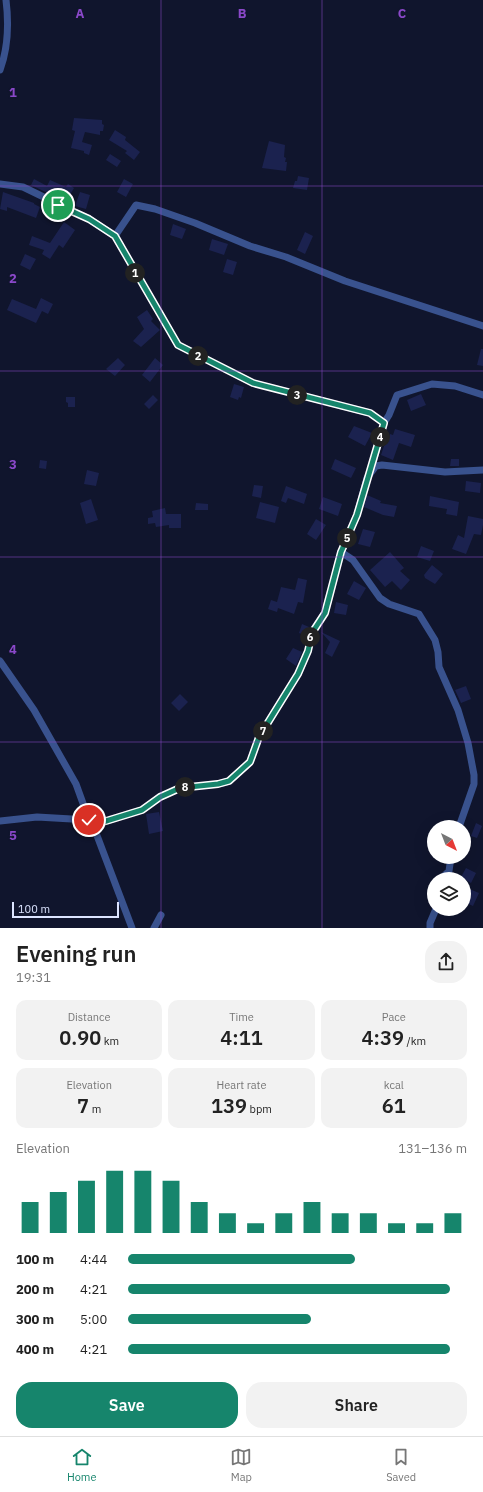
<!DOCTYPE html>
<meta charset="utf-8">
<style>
:root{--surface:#fff;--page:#f2f2f2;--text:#222;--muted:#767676;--line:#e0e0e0;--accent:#16856c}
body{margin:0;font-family:"IBM Plex Sans",sans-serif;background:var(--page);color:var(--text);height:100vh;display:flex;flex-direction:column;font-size:15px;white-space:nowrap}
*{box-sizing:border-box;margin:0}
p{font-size:13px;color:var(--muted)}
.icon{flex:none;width:22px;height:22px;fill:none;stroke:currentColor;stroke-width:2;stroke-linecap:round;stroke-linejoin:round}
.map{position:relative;height:928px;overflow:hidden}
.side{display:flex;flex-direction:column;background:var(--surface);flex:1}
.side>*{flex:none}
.needle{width:26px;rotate:138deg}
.tools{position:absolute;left:427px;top:820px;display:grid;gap:8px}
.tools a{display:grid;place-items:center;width:44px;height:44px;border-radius:50%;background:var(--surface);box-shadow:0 4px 16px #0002;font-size:20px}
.scale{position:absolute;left:12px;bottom:10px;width:107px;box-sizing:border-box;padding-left:4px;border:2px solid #dce4ff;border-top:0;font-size:11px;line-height:14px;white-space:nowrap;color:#dce4ff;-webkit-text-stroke:3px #10152d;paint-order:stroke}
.pin{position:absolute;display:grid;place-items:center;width:34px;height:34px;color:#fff;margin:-17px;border:2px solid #fff;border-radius:50%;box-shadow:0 1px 4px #0007}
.km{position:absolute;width:20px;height:20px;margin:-10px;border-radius:50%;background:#222;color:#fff;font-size:11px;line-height:20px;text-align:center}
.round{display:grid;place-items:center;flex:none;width:42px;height:42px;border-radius:16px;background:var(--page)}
.headline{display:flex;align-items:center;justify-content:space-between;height:68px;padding:0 16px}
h1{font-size:22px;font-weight:600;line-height:30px}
.stats{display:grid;grid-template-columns:repeat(3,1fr);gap:6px;height:68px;padding:4px 16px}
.stats div{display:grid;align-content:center;border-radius:10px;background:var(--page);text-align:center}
.stats b{font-size:20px;font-weight:600}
.stats small{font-size:11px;font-weight:400}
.stats p{font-size:11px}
.chart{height:112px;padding:8px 16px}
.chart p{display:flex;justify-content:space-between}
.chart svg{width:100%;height:72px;margin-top:4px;stroke:var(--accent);stroke-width:6}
.action{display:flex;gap:8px;margin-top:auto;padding:8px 16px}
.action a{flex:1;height:46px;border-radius:16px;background:var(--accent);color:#fff;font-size:16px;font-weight:600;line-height:46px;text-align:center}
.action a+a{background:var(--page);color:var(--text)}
ul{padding:0 16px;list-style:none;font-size:13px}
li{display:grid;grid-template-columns:64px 48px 1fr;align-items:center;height:30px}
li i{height:10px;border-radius:5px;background:var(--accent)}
.tab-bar{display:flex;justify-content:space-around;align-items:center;height:56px;border-top:1px solid var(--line);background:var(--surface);font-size:11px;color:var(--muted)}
.tab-bar a{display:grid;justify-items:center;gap:2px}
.tab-bar .selected{color:var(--accent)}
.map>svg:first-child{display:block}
.building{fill:#1b224f}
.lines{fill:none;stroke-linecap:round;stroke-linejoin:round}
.minor{stroke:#39528e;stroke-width:7}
.route-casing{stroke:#fff;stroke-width:8}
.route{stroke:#16856c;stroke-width:5}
.grid{fill:none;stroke:#8a48c9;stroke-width:1;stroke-opacity:0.55}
.grid-label{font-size:13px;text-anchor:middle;font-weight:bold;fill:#8a48c9;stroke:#10152d;stroke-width:3.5;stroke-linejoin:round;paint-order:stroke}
</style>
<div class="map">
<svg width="483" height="928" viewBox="0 0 483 928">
<rect width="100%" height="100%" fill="#10152d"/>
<path class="building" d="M74,118L102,120V124L104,125L103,131H100V135L85,132L82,142L92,145L89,155L84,153V151L71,148L75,131L72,130Z
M115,130L126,137L125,140L140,152L134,160L125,153L127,151L109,140Z
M269,141L285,145L284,157L286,158L285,162H287L286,171L262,168Z
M110,154L121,161L117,167L106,160Z
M298,176L309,178L307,190L293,188L295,181H297Z
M34,179L47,186L50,180L66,187L68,184L74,188L66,202L31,185Z
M124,179L133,184L126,197L117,192Z
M3,192L34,203V204L40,207L36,218L7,207V211L0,209Z
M80,192L90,195L86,209L75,206Z
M64,222L75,230L63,248L59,245L50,259L42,254L44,250L29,245L32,236L50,243Z
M173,224L186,229L182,239L170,235Z
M305,232L313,236L305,254L297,250Z
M212,239L228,244L224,255L209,250Z
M25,254L36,259L30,270L20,265Z
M227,259L237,262L233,275L223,272Z
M41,298L53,304L48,314L42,311L36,323L7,310L12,299L36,309Z
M147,310L153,319L151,321L160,330L141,347L133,341L144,329L137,317Z
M481,349H483V366L477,365Z
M118,358L125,365L115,376L106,369Z
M155,358L163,365L150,382L142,375Z
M234,384L244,387L241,398L239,397L238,400L230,397Z
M421,394L426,405L411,411L407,400Z
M153,395L158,400L149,409L144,404Z
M66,397H75V407H68V403L66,402Z
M354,426L372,433L365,446L348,437Z
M395,429L415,435L411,447L399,443L393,460L381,455L385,443L387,444L390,434L393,435Z
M335,459L356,468L351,478L331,469Z
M451,459H459V466H450Z
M40,460L47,461L46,469L39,468Z
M87,470L99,473L96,486L84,484Z
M466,481L481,483L480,493L465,491Z
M254,485L263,486L261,498L252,496Z
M286,486L307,494L304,504L288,498L286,503L281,501Z
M367,495L381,501L380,503L397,506L394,517L383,515L364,507Z
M430,496L459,502L457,516L446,514L447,509L429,506Z
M323,497L342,504L338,516L319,509Z
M91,499L98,520L86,524L80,503Z
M260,502L279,507L275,523L256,518Z
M196,503L208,504V510H195Z
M165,508L166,514H181V528H169V525L156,527L155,523L148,524V518L153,517L152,511Z
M468,516L483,519V525L481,535L474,534L466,554L452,549L458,535L464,538Z
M316,519L326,525L316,540L307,534Z
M363,529L375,532L370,547L358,544Z
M421,546L434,551L430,561L417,557Z
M390,552L404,568L400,571L410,580L401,590L392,581L385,587L370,570Z
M432,565L443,574L435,584L425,578L424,575Z
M298,578L307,580L303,603L298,602L294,614L278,608L277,612L268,609L271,600L277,602L281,587L295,590Z
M354,581L366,588L359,600L347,594Z
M336,602L348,605L346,615L334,613Z
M302,624L309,627L306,636L299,633Z
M321,632L340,641L332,657L325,653L330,642Z
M293,648L302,652L296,666L286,659Z
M466,686L471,699L461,703L455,690Z
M180,694L188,702L179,711L171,703Z
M159,812L163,831L149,834L146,814Z
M476,823L482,826L477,838L471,836Z
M466,868L476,873L471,883L461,877Z
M467,888L479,893L473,906L464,902V894Z"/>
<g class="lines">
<path class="minor" d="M0,70C8,48 9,24 6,0
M0,184L23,187L89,219L115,236L178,345L253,383L370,413L384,423L371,470
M115,236L136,205L155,209L195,223L250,246L286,257L345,281L483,326
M384,423L389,415L397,395L432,384L455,386L483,395
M341,552L353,560L380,598L389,604L419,614L435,640L438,652L439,667L458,710L468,743L474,775V784L459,827
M0,661L34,710L76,784L89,820
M0,821L37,817L89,820L93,825L132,928
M93,825L142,810L160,797L180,788L218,784L229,781L250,762L259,737L298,674L308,651L311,633L325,613L341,552L357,515L367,478L376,466L382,465L445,472L483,470
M441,879L449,871L451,857
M154,928L161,915
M430,928V923L436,909"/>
</g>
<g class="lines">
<defs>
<path id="route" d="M58,205L89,219L115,236L178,345L253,383L370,413L384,423L357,515L341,552L325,613L312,633L308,651L298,674L259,737L250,762L229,781L218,784L180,788L160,797L142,810L93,825L89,820"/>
</defs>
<use href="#route" class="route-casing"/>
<use href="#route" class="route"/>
</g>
<path class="grid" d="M161,0V928M322,0V928M0,186H483M0,371H483M0,557H483M0,742H483"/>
<g class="grid-label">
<text x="80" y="18">A</text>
<text x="242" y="18">B</text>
<text x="402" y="18">C</text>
<text x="13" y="97">1</text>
<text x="13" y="283">2</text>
<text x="13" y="469">3</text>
<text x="13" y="654">4</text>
<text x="13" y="840">5</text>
</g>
</svg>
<div class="tools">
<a><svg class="needle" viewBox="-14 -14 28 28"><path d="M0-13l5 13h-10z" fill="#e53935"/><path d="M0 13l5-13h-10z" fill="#767676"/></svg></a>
<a><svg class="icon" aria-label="layers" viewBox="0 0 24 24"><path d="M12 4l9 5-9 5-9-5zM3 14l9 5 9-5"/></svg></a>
</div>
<div class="scale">100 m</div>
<div class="pin" style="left:58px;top:205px;background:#1e9e55"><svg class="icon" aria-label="arrive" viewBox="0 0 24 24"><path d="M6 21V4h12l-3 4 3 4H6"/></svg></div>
<div class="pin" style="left:89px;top:820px;background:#d93025"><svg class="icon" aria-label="check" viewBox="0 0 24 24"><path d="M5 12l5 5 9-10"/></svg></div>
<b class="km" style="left:135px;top:273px">1</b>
<b class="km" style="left:198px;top:356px">2</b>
<b class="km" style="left:297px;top:395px">3</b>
<b class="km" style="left:380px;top:437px">4</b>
<b class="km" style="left:347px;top:538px">5</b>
<b class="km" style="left:310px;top:637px">6</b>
<b class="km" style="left:263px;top:731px">7</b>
<b class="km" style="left:185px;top:787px">8</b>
</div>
<section class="side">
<div class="headline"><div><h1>Evening run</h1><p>19:31</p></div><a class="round"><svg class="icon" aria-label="share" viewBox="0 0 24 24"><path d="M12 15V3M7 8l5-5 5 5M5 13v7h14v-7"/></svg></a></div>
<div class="stats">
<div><p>Distance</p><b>0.90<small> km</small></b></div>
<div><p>Time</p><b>4:11</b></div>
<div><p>Pace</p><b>4:39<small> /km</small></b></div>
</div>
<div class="stats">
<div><p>Elevation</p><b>7<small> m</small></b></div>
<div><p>Heart rate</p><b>139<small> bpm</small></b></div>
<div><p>kcal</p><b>61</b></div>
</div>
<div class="chart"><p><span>Elevation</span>131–136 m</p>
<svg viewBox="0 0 160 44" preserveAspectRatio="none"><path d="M5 44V25M15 44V19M25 44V12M35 44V6M45 44V6M55 44V12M65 44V25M75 44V32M85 44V38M95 44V32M105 44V25M115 44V32M125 44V32M135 44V38M145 44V38M155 44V32"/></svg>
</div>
<ul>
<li><b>100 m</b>4:44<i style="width:67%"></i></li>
<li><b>200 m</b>4:21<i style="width:95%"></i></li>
<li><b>300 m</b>5:00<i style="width:54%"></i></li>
<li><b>400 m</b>4:21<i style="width:95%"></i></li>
</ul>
<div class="action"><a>Save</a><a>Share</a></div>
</section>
<nav class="tab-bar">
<a class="selected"><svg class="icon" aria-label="home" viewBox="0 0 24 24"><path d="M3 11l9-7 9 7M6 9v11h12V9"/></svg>Home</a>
<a><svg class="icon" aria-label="map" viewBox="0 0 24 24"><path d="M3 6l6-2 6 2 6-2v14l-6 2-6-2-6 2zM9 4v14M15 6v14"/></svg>Map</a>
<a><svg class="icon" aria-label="saved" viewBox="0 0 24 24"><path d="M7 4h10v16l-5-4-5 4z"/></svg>Saved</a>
</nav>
